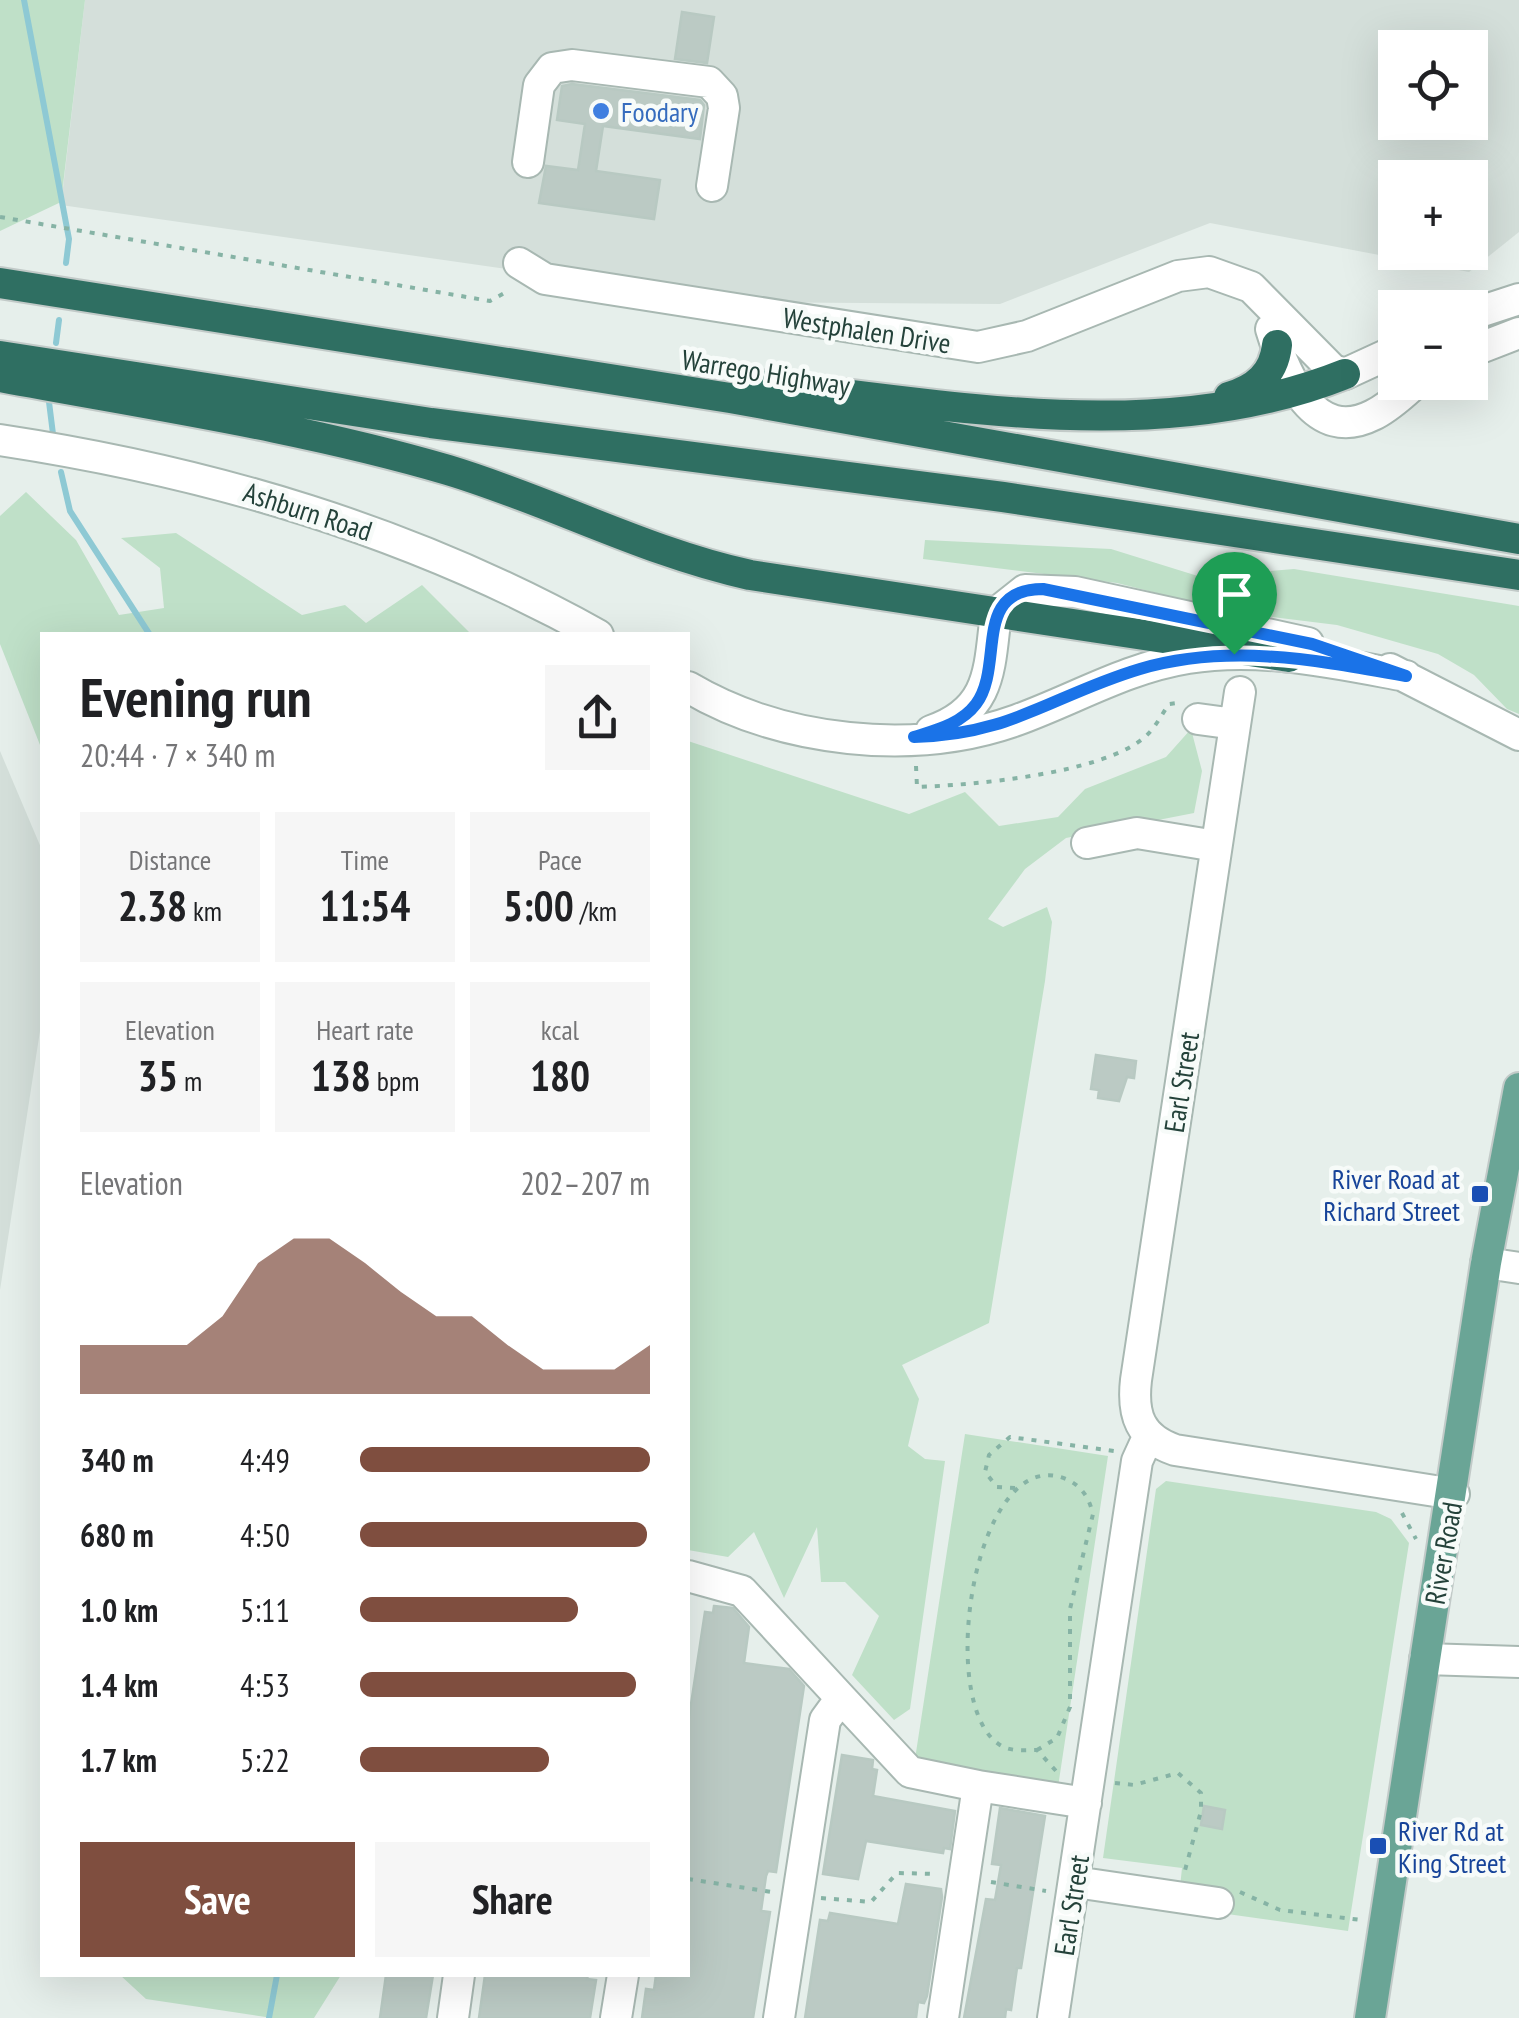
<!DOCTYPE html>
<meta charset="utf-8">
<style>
:root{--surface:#fff;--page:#f6f6f6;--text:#202124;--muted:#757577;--accent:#7f4e3f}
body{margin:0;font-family:"PT Sans Narrow",sans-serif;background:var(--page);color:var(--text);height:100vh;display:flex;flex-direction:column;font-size:38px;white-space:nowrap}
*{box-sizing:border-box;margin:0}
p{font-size:32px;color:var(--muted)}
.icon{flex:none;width:55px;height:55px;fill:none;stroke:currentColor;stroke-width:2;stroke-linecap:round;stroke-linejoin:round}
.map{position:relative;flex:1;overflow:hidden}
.side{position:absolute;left:40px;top:632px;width:650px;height:1345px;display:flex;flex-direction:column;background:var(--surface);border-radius:0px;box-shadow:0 10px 40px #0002}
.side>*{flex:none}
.tools{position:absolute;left:1378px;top:30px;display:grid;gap:20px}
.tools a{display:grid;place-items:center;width:110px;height:110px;border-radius:0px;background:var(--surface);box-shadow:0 10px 40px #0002;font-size:50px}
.pin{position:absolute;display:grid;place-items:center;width:85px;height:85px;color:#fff;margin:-102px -42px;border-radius:50% 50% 50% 0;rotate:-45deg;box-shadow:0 0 10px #0007}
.pin .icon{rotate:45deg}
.round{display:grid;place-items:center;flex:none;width:105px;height:105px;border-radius:0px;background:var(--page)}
.overview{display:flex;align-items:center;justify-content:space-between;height:170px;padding:0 40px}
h1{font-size:55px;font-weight:800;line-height:75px}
.stats{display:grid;grid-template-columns:repeat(3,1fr);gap:15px;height:170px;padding:10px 40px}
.stats div{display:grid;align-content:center;border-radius:0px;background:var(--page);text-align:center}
.stats b{font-size:42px;font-weight:800}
.stats small{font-size:28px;font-weight:400}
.stats p{font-size:28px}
.chart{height:280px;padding:20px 40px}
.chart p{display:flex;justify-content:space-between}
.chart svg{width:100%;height:180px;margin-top:10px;fill:var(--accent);opacity:.7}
.primary-button{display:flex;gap:20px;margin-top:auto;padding:20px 40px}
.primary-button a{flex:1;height:115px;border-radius:0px;background:var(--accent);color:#fff;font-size:40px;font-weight:800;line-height:115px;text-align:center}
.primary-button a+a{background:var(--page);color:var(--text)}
ul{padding:0 40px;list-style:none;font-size:32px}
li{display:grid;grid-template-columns:160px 120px 1fr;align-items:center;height:75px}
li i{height:25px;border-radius:12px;background:var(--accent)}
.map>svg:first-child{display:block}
.built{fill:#d4dfda;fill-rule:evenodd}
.green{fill:#bfe0c8}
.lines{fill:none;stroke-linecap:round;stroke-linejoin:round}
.stream{stroke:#8ec9d4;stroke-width:6}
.building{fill:#bbcac4;stroke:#b8c9c2;stroke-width:2.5}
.minor-casing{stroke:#a8b8b2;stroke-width:34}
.major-casing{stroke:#c2cac8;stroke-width:34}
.highway-casing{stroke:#c2cac8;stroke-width:34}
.path{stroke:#86b3a5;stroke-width:4;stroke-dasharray:5 8;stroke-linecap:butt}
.minor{stroke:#fff;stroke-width:30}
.major{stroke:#6aa596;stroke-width:30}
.highway{stroke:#2f6f62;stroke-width:30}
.route-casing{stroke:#fff;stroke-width:20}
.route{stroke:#1a73e8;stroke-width:12}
.shop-dot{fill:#3f7fe0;stroke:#f7fbf9;stroke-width:4}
.transit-dot{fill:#1a4fb4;stroke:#f7fbf9;stroke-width:4}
.labels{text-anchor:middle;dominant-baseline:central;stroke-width:9;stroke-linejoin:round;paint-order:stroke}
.shop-label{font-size:28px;fill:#366cbe;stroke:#f7fbf9;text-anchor:start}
.street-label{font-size:28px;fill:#24423a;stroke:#f7fbf9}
.transit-label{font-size:28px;fill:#164399;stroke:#f7fbf9;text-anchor:end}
</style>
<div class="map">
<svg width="1519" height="2018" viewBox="0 0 1519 2018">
<rect width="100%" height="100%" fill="#e6efeb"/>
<path class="built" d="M85,0H1519V232L1469,272L1210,223L1000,304L736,302L61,205ZM1395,48H1470V122H1395ZM1395,178H1470V252H1395Z
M0,751L42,850V1018L0,1290Z"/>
<path class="green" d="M0,0H85L61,202L0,231Z
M26,492L76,540L119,615L164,608L160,568L121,538L176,533L302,615L345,605L366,623L422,585L472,635H42V750L0,644V516Z
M925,540L1111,549L1201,577L1294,569L1519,606V714L1507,709L1474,675L1438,654L1337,625L1231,612L1117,583L923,559Z
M1191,729L1202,771L1194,813L1066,838L1025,869L988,919L1003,927L1047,907L1052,922L1045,981L989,1323L902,1365L919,1399L908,1446L925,1459L945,1461L910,1709L894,1720L852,1675L879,1616L845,1582H821L817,1527L784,1598L754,1532L728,1557L688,1550V741L909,814L965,792L999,826L1058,817L1085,789L1166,757Z
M965,1434L1108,1456L1058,1787L915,1759Z
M1166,1481L1376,1512L1391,1519L1409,1543L1348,1931L1220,1913L1180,1887L1182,1868L1103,1858L1156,1489Z
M120,1975H341L314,2018H272L146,1999Z"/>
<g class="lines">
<path class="stream" d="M24,0L69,239L66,263
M56,343L59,320
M49,402L53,434
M61,472L70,511L150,635
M269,2018L277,1975"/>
</g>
<path class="building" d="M682,12L714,17L707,63L675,59Z
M572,84L700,100L704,105L700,139L603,126L596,171L660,180L654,219L539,203L546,166L578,170L585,124L557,120L562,86Z
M1096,1055L1136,1061L1134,1078L1127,1077L1119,1101L1098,1098L1099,1090L1091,1089Z
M714,1606L733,1608L749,1627L744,1663L789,1669L804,1686L776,1872L768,1871L766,1876L761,1911L770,1912L753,2018H642L646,1989L654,1990L656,1975H688V1724L705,1612L713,1613Z
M842,1755L873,1760L872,1769L877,1770L873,1796L955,1811L950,1849L944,1848L943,1853L866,1841L858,1879L823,1874Z
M1204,1806L1225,1810L1222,1829L1201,1825Z
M1000,1808L1045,1816L1021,1968H1017L1011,2010L1006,2009L1005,2018H964L986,1899L995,1900L1001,1865L992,1864Z
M906,1884L941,1889L942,1897L927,1996L924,2003L918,2002L916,2018H805L820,1920L828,1921L830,1913L898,1924Z
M386,1975H433L426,2018H380Z
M485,1975H588L587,1979L596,1980L590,2018H479Z"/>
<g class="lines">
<defs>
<path id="minor" d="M528,162L539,85L552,68L572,65L709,82L722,96L724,108L712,186
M519,263L545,279L978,347L1027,336L1178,276L1209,272L1251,287L1333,370L1345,374L1395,351
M1470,315L1519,299
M1271,329C1285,375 1314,445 1373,415C1390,407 1403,393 1417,382
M1470,352L1519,333
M0,440C211,472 411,531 598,635
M1390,669L1519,735
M688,687C781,742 914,757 1017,720C1075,699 1126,668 1188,658C1260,646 1335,663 1406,676
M1240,692L1136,1380C1132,1415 1140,1438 1175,1450L1454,1494
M1198,719L1235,724
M931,731C992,710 989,669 996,613L1025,590L1075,592L1308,643
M1087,843L1137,833L1216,846
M1486,1263L1519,1268
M688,1576L742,1591L841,1698L825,1720L779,2018
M1425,1659L1519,1662
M841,1698L910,1772L978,1786L943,2018
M978,1786L1086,1803
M1075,1882L1218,1903
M453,2018L459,1975
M616,2018L623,1975
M1053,2018L1137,1461L1148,1437"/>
<path id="major" d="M1370,2018L1486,1263L1519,1088"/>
<path id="highway" d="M0,283L730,398L1519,539
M0,356L431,423L1003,497L1519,575
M0,377C150,405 301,427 448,470C551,501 645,552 750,575L1289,657
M757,389L769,385C958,406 1163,447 1345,374
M1229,397C1256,389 1274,374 1277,345"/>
</defs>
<use href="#minor" class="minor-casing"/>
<use href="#major" class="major-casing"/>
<use href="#highway" class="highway-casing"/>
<path class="path" d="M0,217L490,301L510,290
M916,766L917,787C973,785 1104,774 1146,736C1155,728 1162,714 1169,704L1177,703
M1015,1488L997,1487L985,1472L989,1455L1010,1437L1114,1451
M1402,1513L1416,1539
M1037,1750L1057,1738L1070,1707V1609L1093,1514C1089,1498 1082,1486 1066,1479C975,1441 934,1704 1000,1745C1011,1752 1025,1750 1037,1750L1057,1772
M1115,1783L1134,1785L1178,1773L1201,1793V1811L1184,1874
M688,1879L772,1892
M991,1882L1046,1891
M1240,1892L1280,1910L1361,1920
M821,1898L871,1902L897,1873L937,1874"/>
<use href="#minor" class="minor"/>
<use href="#major" class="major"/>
<use href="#highway" class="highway"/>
</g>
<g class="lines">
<defs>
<path id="route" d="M1043,589L1312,644L1406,676C1316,660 1229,643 1140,669C1053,695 1011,735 914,737C936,730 961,724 976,704C1005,665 971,589 1043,589Z"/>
</defs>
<use href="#route" class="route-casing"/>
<use href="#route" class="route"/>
</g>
<circle class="shop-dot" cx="601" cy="111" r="10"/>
<g class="transit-dot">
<rect x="1470" y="1184" width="20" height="20" rx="5"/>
<rect x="1368" y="1836" width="20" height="20" rx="5"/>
</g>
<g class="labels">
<g class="shop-label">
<text x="621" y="111">Foodary</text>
</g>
<g class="street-label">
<text transform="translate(867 330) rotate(9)">Westphalen Drive</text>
<text transform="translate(766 372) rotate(9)">Warrego Highway</text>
<text transform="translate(308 511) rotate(18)">Ashburn Road</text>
<text transform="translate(1181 1082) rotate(-81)">Earl Street</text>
<text transform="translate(1443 1553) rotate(-80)">River Road</text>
<text transform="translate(1071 1905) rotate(-81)">Earl Street</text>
</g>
<g class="transit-label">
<text x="1460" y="1178">River Road at<tspan x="1460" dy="32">Richard Street</tspan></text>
<text x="1398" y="1830" text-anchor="start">River Rd at<tspan x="1398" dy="32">King Street</tspan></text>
</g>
</g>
</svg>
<div class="tools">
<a><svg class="icon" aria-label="locate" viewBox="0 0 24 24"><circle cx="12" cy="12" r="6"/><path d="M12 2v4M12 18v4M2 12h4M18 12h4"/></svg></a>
<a>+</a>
<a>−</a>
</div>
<div class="pin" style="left:1234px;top:654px;background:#1e9e55"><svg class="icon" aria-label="arrive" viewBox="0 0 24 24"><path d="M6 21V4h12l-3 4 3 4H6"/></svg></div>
<section class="side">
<div class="overview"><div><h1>Evening run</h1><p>20:44 · 7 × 340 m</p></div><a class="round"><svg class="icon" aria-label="share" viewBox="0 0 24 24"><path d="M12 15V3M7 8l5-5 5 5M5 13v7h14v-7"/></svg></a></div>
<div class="stats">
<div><p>Distance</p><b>2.38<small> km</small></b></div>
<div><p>Time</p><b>11:54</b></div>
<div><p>Pace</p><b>5:00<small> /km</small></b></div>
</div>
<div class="stats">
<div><p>Elevation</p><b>35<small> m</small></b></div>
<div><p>Heart rate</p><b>138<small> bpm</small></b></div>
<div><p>kcal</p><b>180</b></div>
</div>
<div class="chart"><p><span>Elevation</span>202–207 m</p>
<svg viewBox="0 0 160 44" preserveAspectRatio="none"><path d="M0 44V32L10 32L20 32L30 32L40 25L50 12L60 6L70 6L80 12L90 19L100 25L110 25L120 32L130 38L140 38L150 38L160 32V44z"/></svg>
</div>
<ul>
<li><b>340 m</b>4:49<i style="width:100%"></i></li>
<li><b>680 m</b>4:50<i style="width:99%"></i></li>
<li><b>1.0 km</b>5:11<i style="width:75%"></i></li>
<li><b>1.4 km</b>4:53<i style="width:95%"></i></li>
<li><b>1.7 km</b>5:22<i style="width:65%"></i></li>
</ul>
<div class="primary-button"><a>Save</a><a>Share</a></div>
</section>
</div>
